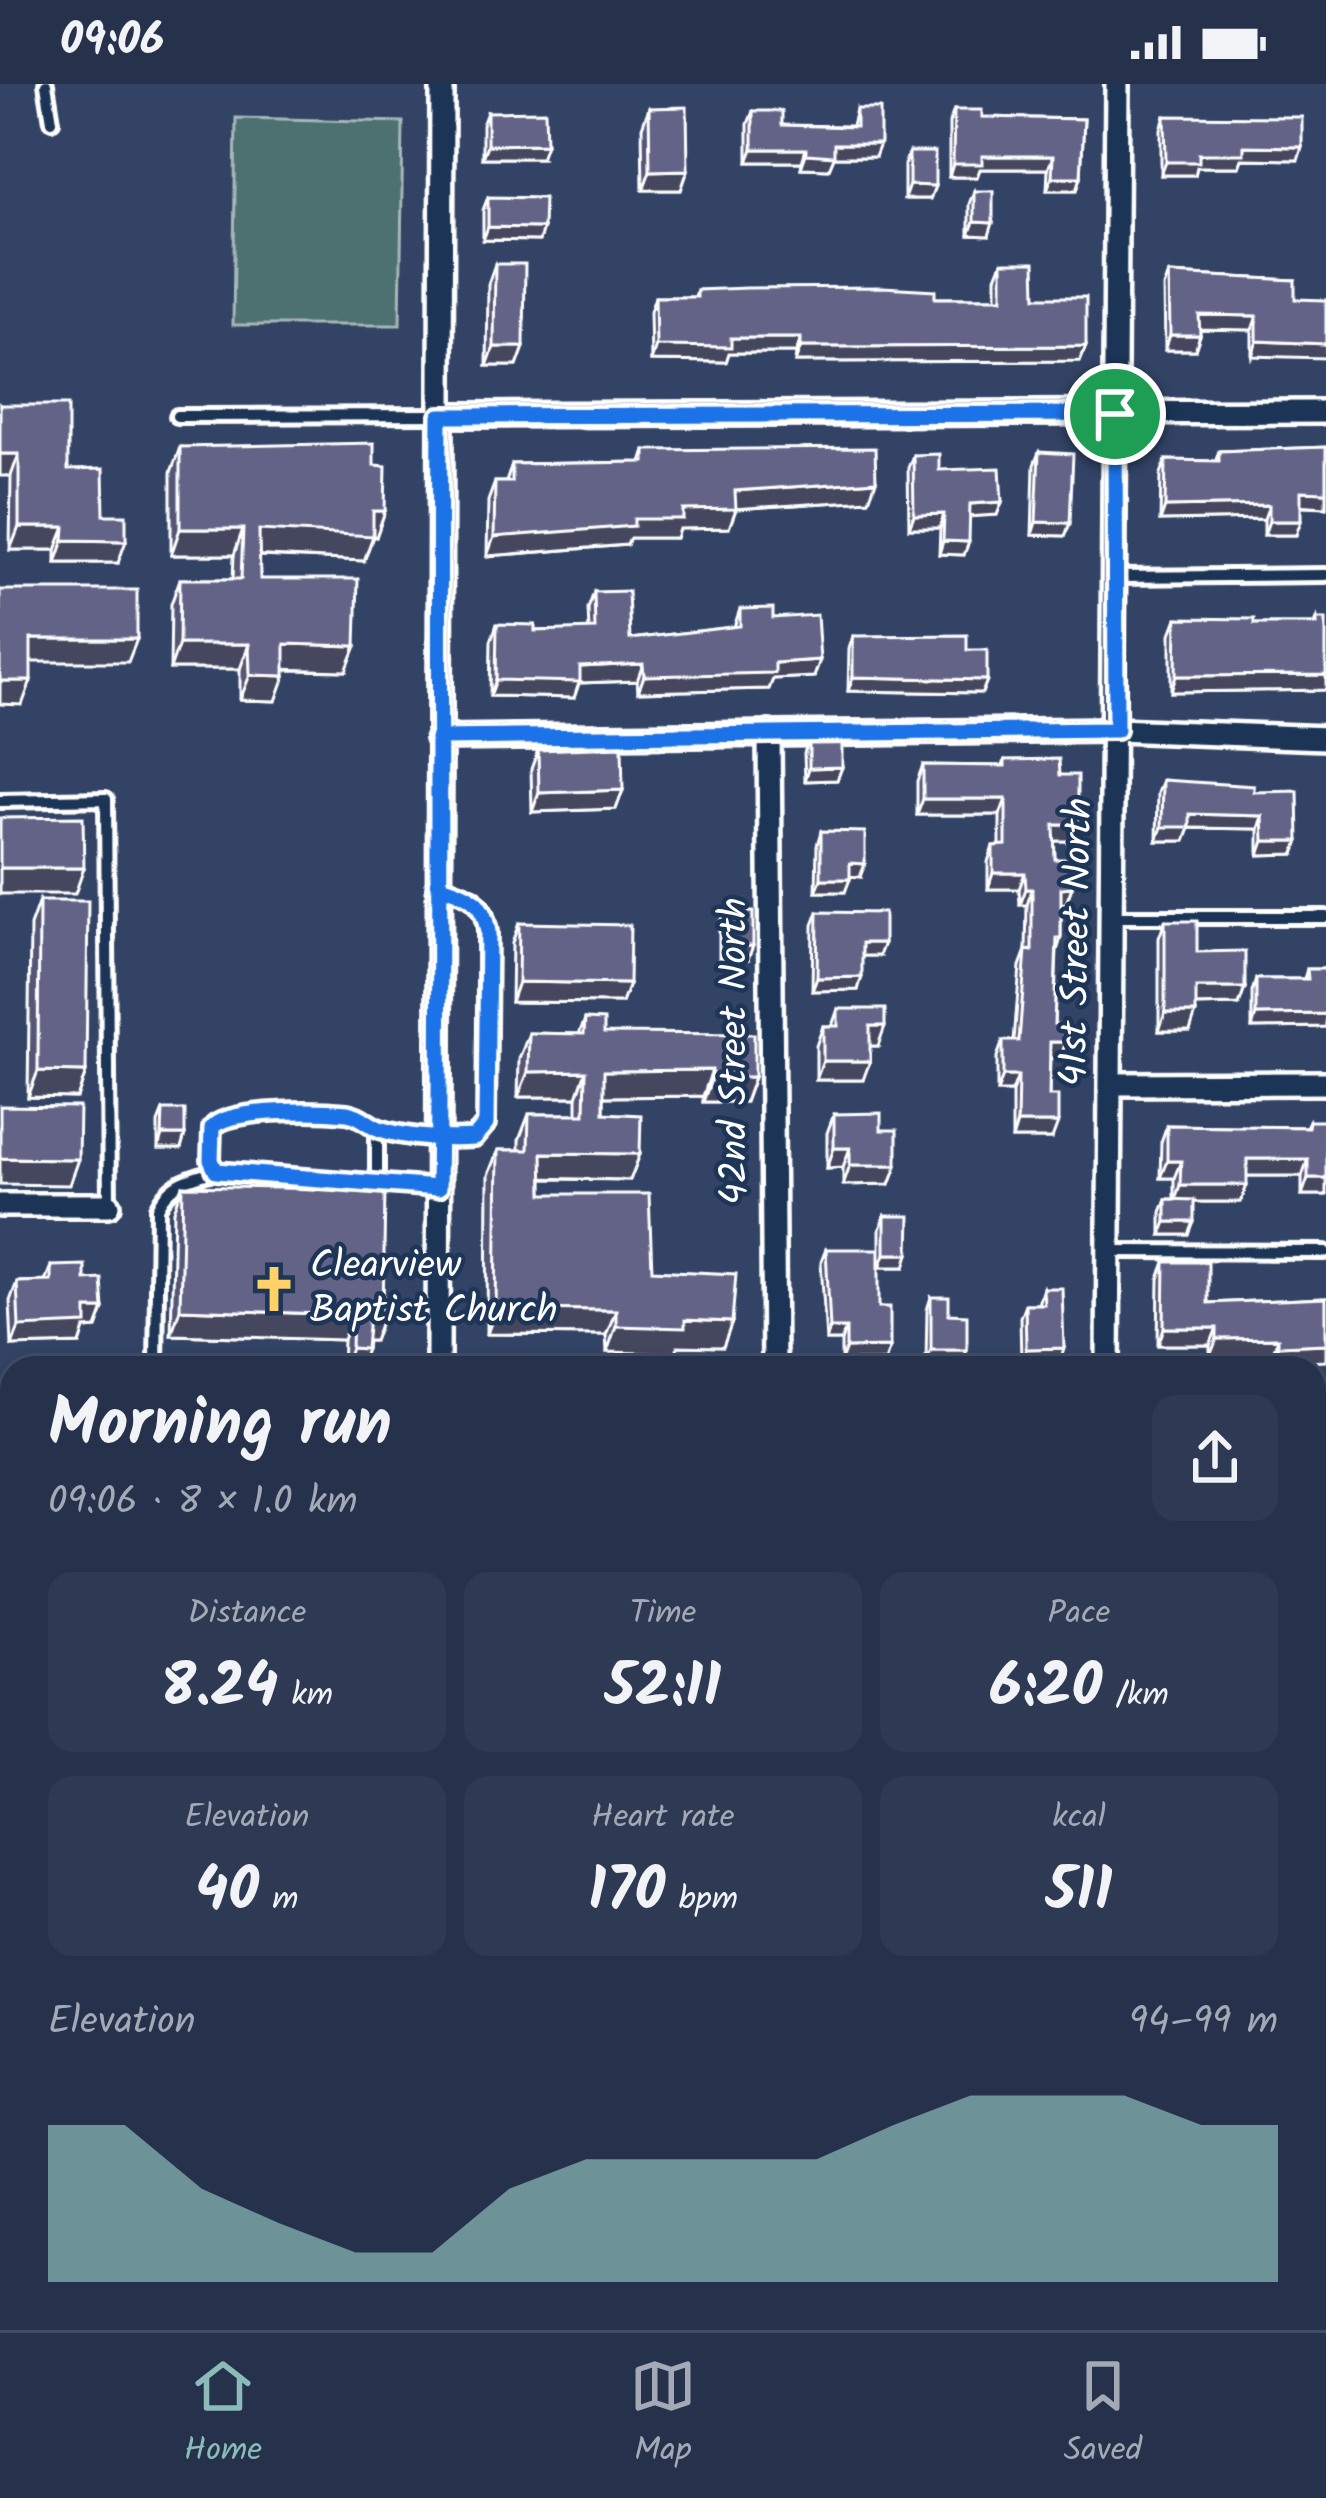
<!DOCTYPE html>
<meta charset="utf-8">
<style>
:root{--surface:#26324c;--page:#2e3a53;--text:#f1f3f6;--muted:#a4aab5;--line:#424d64;--accent:#8bbbb9}
body{margin:0;font-family:Kalam,sans-serif;background:var(--page);color:var(--text);height:100vh;display:flex;flex-direction:column;font-size:45px;white-space:nowrap}
*{box-sizing:border-box;margin:0}
p{font-size:39px;color:var(--muted)}
.icon{flex:none;width:66px;height:66px;fill:none;stroke:currentColor;stroke-width:2;stroke-linecap:round;stroke-linejoin:round}
.map{position:relative;flex:1;overflow:hidden}
.details{position:absolute;left:0px;top:1272px;width:1326px;height:975px;display:flex;flex-direction:column;background:var(--surface);border-radius:36px 36px 0 0;box-shadow:0 6px 18px #0003,0 0 0 3px var(--line)}
.details>*{flex:none}
.pin{position:absolute;display:grid;place-items:center;width:102px;height:102px;color:#fff;margin:-51px;border:6px solid #fff;border-radius:50%;box-shadow:0 3px 12px #0007}
.round{display:grid;place-items:center;flex:none;width:126px;height:126px;border-radius:24px;background:var(--page)}
.head{display:flex;align-items:center;justify-content:space-between;height:204px;padding:0 48px}
h1{font-size:66px;font-weight:700;line-height:90px}
.figures{display:grid;grid-template-columns:repeat(3,1fr);gap:18px;height:204px;padding:12px 48px}
.figures div{display:grid;align-content:center;border-radius:24px;background:var(--page);text-align:center}
.figures b{font-size:60px;font-weight:700}
.figures small{font-size:33px;font-weight:400}
.figures p{font-size:33px}
.chart{height:336px;padding:24px 48px}
.chart p{display:flex;justify-content:space-between}
.chart svg{width:100%;height:216px;margin-top:12px;fill:var(--accent);opacity:.7}
.status{display:flex;justify-content:space-between;align-items:center;height:84px;padding:0 60px;background:var(--surface);direction:ltr}
.status svg{height:33px;fill:currentColor}
.menu{display:flex;justify-content:space-around;align-items:center;height:168px;border-top:3px solid var(--line);background:var(--surface);font-size:33px;color:var(--muted)}
.menu a{display:grid;justify-items:center;gap:6px}
.menu .active{color:var(--accent)}
.map>svg:first-child{display:block}
.green{fill:#4e7070;stroke:#a6b8b8;stroke-width:3}
.lines{fill:none;stroke-linecap:round;stroke-linejoin:round}
.lane-casing{stroke:#fff;stroke-width:20}
.street-casing{stroke:#fff;stroke-width:30}
.secondary-casing{stroke:#fff;stroke-width:39}
.lane{stroke:#1d3557;stroke-width:10}
.street{stroke:#1d3557;stroke-width:21}
.secondary{stroke:#1d3557;stroke-width:30}
.wall{fill:#555674;stroke:#fff;stroke-width:3}
.shaded-wall{fill:#45465e;stroke:#fff;stroke-width:3}
.building{fill:#636487;stroke:#fff;stroke-width:3}
.route-casing{stroke:#fff;stroke-width:24}
.route{stroke:#1a73e8;stroke-width:15}
.labels{text-anchor:middle;dominant-baseline:central;stroke-width:9;stroke-linejoin:round;paint-order:stroke}
.street-label{font-size:39px;fill:#fff;stroke:#1d3557}
.poi-label{font-size:39px;fill:#fff;stroke:#1d3557;text-anchor:start}
</style>
<div class="status"><b>09:06</b><svg viewBox="0 0 49 12"><path d="M0 12V9h3v3zM5 12V6h3v6zM10 12V3h3v9zM15 12V0h3v12zM26 1h20v11H26zM47 4h2v5h-2z"/></svg></div>
<div class="map">
<svg width="1326" height="2246" viewBox="0 0 1326 2246">
<rect width="100%" height="100%" fill="#324365"/>
<filter id="ink" filterUnits="userSpaceOnUse"><feTurbulence type="fractalNoise" baseFrequency=".00833" numOctaves="2"/><feDisplacementMap in="SourceGraphic" scale="24" xChannelSelector="R" yChannelSelector="G"/><feConvolveMatrix kernelMatrix="1 2 1 2 8 2 1 2 1" color-interpolation-filters="sRGB"/></filter>
<g filter="url(#ink)">
<path class="green" d="M236,34L403,38L400,241H233Z"/>
<g class="lines">
<defs>
<path id="lane" d="M46,0L52,37
M177,332L440,331
M1116,493L1326,491
M0,717L106,715L109,1121
M1114,833H1326
M377,1099V1045
M438,1104L226,1090L216,1087L211,1076L212,1044C225,1024 320,1026 347,1029C362,1031 368,1040 380,1045C405,1054 470,1066 486,1040L485,829L474,813L441,802
M1110,1167L1326,1168
M156,1284L158,1124C170,1098 190,1095 216,1087
M1314,1510H1326
M1314,1842H1326"/>
<path id="street" d="M440,331L1326,328
M769,649L774,1284
M438,654L1116,646L1326,654
M1112,1000L1326,999
M0,1121H109
M438,1284L442,0
M1108,1284L1117,0
M0,1638H12
M1314,1674H1326
M0,1900H12
M1314,2009L1326,2008
M0,2167H12
M438,2235V2246
M1113,2235V2246"/>
<path id="secondary" d="M1314,1342H1326
M0,1352H12"/>
</defs>
<use href="#lane" class="lane-casing"/>
<use href="#street" class="street-casing"/>
<use href="#secondary" class="secondary-casing"/>
<use href="#lane" class="lane"/>
<use href="#street" class="street"/>
<use href="#secondary" class="secondary"/>
</g>
<path class="wall" d="M649,24L688,86L681,106H643L642,43Z
M856,25L875,73H834L829,85L801,84L802,78H748V40L753,27L782,41L852,42Z
M954,26L982,33L1084,35L1081,93L1077,106H1047L1048,85H980L977,93H949V39Z
M487,28L541,74H482V41Z
M1165,32L1302,63L1298,76L1242,75L1239,83H1197L1195,91H1161V45Z
M909,68L935,102L930,115H904V81Z
M974,107L989,152L969,151V120Z
M488,113L543,144L539,157L483,156V126Z
M1002,178L1086,262L1080,277L795,278L796,269H729L726,278L651,277L650,228L655,213H695L697,206L935,214H996V193Z
M495,180L524,263L517,282H487L488,200Z
M1169,190L1295,196L1252,272V246L1200,245V251L1195,266H1165L1164,204Z
M0,321L68,386L104,431L118,479H56V466H10L11,392Z
M180,363L374,381L385,427L376,453L373,452L364,477L259,472L260,495L346,587L285,586L276,617L240,616V585H170L171,520L180,495H233L234,471H171V388Z
M1326,363V423L1301,422L1296,451H1264V435L1160,437L1161,390L1166,376L1215,377L1219,367Z
M645,366L869,416L736,425L729,444L679,445L676,454H630L627,461L487,472L488,417L495,398H506L512,380L641,378Z
M1039,368L1070,439L1065,452L1032,451L1034,381Z
M913,371L1002,418L997,431L970,432L964,471L939,470L940,444H909L908,384Z
M594,508L630,555L734,543L740,525L773,534L814,593L773,595L769,605L638,608L637,597L579,599L574,614L490,612L491,557L497,540L535,547L589,546L588,525Z
M1177,534L1254,540H1315L1317,535L1326,606L1171,608V550Z
M853,552L967,566L987,596L982,609L848,607L849,565Z
M809,656L842,683L837,696L805,697L804,669Z
M538,666L623,706L616,725L532,728L531,685Z
M1005,676L1060,691L1078,741L1073,757H1054L1055,775L1072,803L1066,819H1061V854L1057,867L1054,940L1060,974H1050L1049,1012L1052,1055H1012V1008H997V973L1003,957H1014L1020,882L1026,866L1027,821H1020L1019,805H988V778L993,762L1000,761V731H917V697L923,681L1003,682Z
M1163,696L1254,708L1294,770L1259,771V745L1190,744L1185,757H1157L1158,709Z
M821,747L860,793L850,792L845,808H816L817,761Z
M39,817L86,988L77,1014L28,1013L30,842Z
M724,828L748,875H719V841Z
M818,828L879,872H862L858,906L812,907L813,841Z
M1165,837L1197,868L1245,904L1239,921L1196,922L1190,947H1159V854Z
M519,839L629,900L622,919L511,918L512,859Z
M1307,885H1326V943L1252,944V908L1256,895H1304Z
M838,925L878,962H870L863,996H816V962L823,942H832Z
M585,935L604,949L754,993L745,1018H703V1012L604,1013V1029L640,1070L630,1096L543,1095V1110L652,1186L732,1238L723,1263L678,1262L675,1270L607,1268L606,1251L487,1250L488,1091L498,1066H519V1056L529,1030H577V1013H518L519,975L529,949L579,950Z
M163,1026L185,1051L181,1065H158V1039Z
M834,1030L881,1046L897,1081L890,1100L843,1101V1083L827,1084V1049Z
M1309,1037L1326,1111H1302V1092H1247L1241,1118H1194L1189,1151H1161V1128L1166,1115H1174V1094H1160L1161,1058L1167,1041L1306,1043Z
M183,1102L383,1232L374,1257H367L366,1265L359,1284H342L343,1256L171,1251L174,1127Z
M885,1132L905,1183H880V1145Z
M826,1165L879,1223L890,1263L885,1277H841V1257H826L821,1178Z
M1165,1178L1208,1219L1326,1214L1272,1280V1271L1210,1272V1261H1158L1159,1195Z
M51,1182L85,1196L104,1225L97,1244L85,1245L80,1260L12,1262L10,1217L17,1198L45,1197Z
M1043,1204L1064,1264L1060,1277L1021,1278L1020,1233L1025,1220H1038Z
M931,1213L949,1230L962,1279H926L927,1226Z
M1009,2235H1069L1070,2246H1010Z
M1161,2235H1203L1204,2246H1159Z"/>
<path class="shaded-wall" d="M546,60L541,74H482L487,61Z
M834,60H880L875,73H834L829,85L801,84L806,70Z
M1244,62L1302,63L1298,76L1242,75L1239,83H1197L1195,91H1161L1166,78Z
M753,65H806L802,78H748Z
M982,72H1053L1048,85H980L977,93H949L953,80Z
M688,86L681,106H643L650,87Z
M1052,93H1081L1077,106H1047Z
M909,101L935,102L930,115H904Z
M974,138L993,139L989,152L969,151Z
M488,143L543,144L539,157L483,156Z
M1199,231L1257,232L1252,246L1194,245Z
M1170,251H1200L1195,266H1165Z
M731,254H801L796,269H729L726,278L651,277L656,262Z
M1257,257L1326,260V274L1252,272Z
M1086,262L1080,277L795,278L801,263Z
M494,263H524L517,282H487Z
M0,370H19L11,392H0Z
M876,397L869,416L733,425H736L729,444L679,445L676,454H630L627,461L487,472L494,453L634,435L683,426L735,407Z
M1301,407L1326,408V423L1295,421Z
M1002,418L997,431L966,433L970,420Z
M1269,421L1264,435L1160,437L1165,423Z
M373,427H385L376,453L373,452L364,477L249,471L259,446Z
M944,430L940,444H909L914,431Z
M1269,437H1301L1296,451H1264Z
M1036,438L1070,439L1065,452L1032,451Z
M19,443H65L56,466H10Z
M180,445H243L234,471H171Z
M64,456L126,457L118,479H56Z
M943,457L969,458L964,471L939,470Z
M31,555H137L128,578H22Z
M179,560H249L240,585H170Z
M285,560L356,562L346,587L276,585Z
M820,576L814,593L773,595L769,605L638,608L644,592L775,579Z
M643,580L637,597L579,599L574,614L490,612L496,596L580,583Z
M250,591L285,592L276,617L240,616Z
M1326,591V606L1171,608L1176,592Z
M853,593L987,596L982,609L848,607Z
M0,597H31L22,621L0,620Z
M842,683L837,696L805,697L809,684Z
M623,706L616,725L532,728L539,709Z
M923,715H1006L1000,731H917Z
M1190,730L1263,732L1259,745L1190,744L1185,757H1157L1162,743Z
M1054,741H1078L1073,757H1048Z
M1264,757H1299L1294,770L1259,771Z
M850,779L865,780L860,793L845,792Z
M0,784H84L75,810H0Z
M993,789H1025L1019,805H988Z
M821,795H850L845,808H816Z
M1072,803L1066,819L1056,820L1061,804Z
M1026,805H1032L1027,821H1020Z
M862,859H884L879,872H857Z
M724,862H753L748,875H719Z
M862,893L858,906L812,907L817,894Z
M518,898L629,900L622,919L511,918Z
M1196,904H1245L1239,921L1190,922Z
M1165,929H1196L1190,947H1159Z
M1326,930V943L1252,944L1256,931Z
M870,942H885L878,962H862Z
M1050,958H1066L1060,974H1044Z
M823,977H870L863,996H816Z
M712,986L703,1012L595,1013L604,987Z
M38,987L86,988L77,1014L28,1013Z
M586,987L577,1013H518L528,988Z
M1003,992H1018L1012,1008H997Z
M712,993H754L745,1018H703Z
M1017,1039H1058L1052,1055H1012Z
M162,1051H185L181,1065H158Z
M834,1064H850L843,1083L827,1084Z
M542,1069L640,1070L630,1096L533,1094Z
M0,1074L78,1075L69,1101L0,1100Z
M1247,1075H1308L1302,1092H1241Z
M1167,1077H1181L1174,1094H1160Z
M850,1081H897L890,1100L843,1101Z
M1308,1094H1326V1111H1302Z
M1180,1101H1247L1241,1118H1174Z
M1166,1138H1194L1189,1151H1161Z
M885,1170H909L905,1183H880Z
M87,1225H104L97,1244L85,1245L80,1260L12,1262L19,1243Z
M180,1225L352,1231L343,1256L171,1251Z
M496,1225L616,1226L606,1251L487,1250Z
M369,1231L383,1232L374,1257H360Z
M685,1236L732,1238L723,1263L678,1262L675,1270L607,1268L616,1242Z
M830,1244H846L841,1257H826Z
M1164,1244H1217L1210,1261H1158Z
M1278,1254L1272,1271L1210,1272L1217,1255Z
M1326,1260V1277L1272,1280L1278,1262Z
M890,1263L885,1277H841L846,1264Z
M351,1264L366,1265L359,1284H344Z
M1064,1264L1060,1277L1021,1278L1026,1265Z
M931,1266H967L962,1279H926Z
M3,1426H12V1444L0,1445Z
M1314,1445H1326V1459H1314Z
M0,1566H12V1583H0Z
M0,1702H12V1719H0Z
M1316,1759H1326V1773H1314Z
M0,1830H12V1847H0Z
M1314,1933H1326V1949H1314Z
M0,1969L12,1970V1988H0Z
M0,2094H12V2112H0Z
M70,2235H190L186,2246H66Z
M222,2235H268L264,2246H218Z
M269,2244H337V2246H268Z"/>
<path class="building" d="M687,23L688,86L650,87L649,24Z
M856,25H880V60H834V72L806,70V65H753V27H782V41L856,43Z
M954,26H982V33L1084,35L1081,93H1052L1053,72H982V80H953Z
M545,27L546,60L487,61V28Z
M1165,32L1302,33V63L1244,62V70H1199V78H1166Z
M909,68H935V102L909,101Z
M974,107H993V139L974,138Z
M488,113L544,114L543,144L488,143Z
M1002,178H1035L1036,213H1086V262L801,263V254H731V263L656,262L655,213H697V206L747,204L883,203L935,206V214H1002Z
M495,180H525L524,263H494Z
M1169,190L1295,196V215L1326,216V260L1257,257V232L1199,231L1200,251H1170Z
M0,321H68V386L103,385L104,431H126V457L64,456L65,443H19V370H0Z
M374,359V381L386,382L385,427H373V452L259,446L260,495H358L356,562L285,560V592L250,591L249,560H179L180,495H241L243,445H180V363Z
M1326,363V408L1301,407V437H1269V421L1165,423L1166,376L1219,377V367Z
M875,364L876,397L735,407L736,425L683,426V435H634V442L494,453L495,398H512V380L645,378V366Z
M1039,368L1073,370L1070,439L1036,438Z
M939,370V386L1000,384L1002,418L970,420L969,458L943,457L944,430L914,431L913,371Z
M0,506H137V555H31V597H0Z
M628,507L630,555L740,542V525L773,524V534L817,531L820,576L775,579V589L644,592L643,580L580,583V598L496,596L497,540L535,541V547L595,545L594,508Z
M1177,534L1254,535V540H1317V535H1326V591L1176,592Z
M967,551V566H987V596L853,593V552Z
M809,656H842V683L809,684Z
M622,663L623,706L539,709L538,666Z
M1059,675L1060,691H1078V741H1054L1055,775H1070L1072,803L1061,804V854H1057L1054,940H1066V958H1050L1049,1012H1058V1039H1017L1018,992H1003V957H1019L1026,866L1032,867V805H1026L1025,789H993V762L1006,761V715H923V681L1005,682V676Z
M1163,696L1254,702V708L1298,707L1299,757H1264L1263,732L1190,730V743H1162Z
M83,733L84,784H0V734Z
M821,747L865,748V780L850,779V795H821Z
M39,817H88L86,988L38,987Z
M724,828H753V862H724Z
M818,828L884,829V859H862V893L817,894Z
M1165,837H1197V868L1245,867V904H1196V929H1165Z
M519,839L630,841L629,900L518,898Z
M1307,885H1326V930L1256,931V895H1308Z
M838,925H885V942H870V977H823V942H838Z
M585,935L604,936V949L754,950V993H712V986L604,987V1029L641,1031L640,1070L542,1069L543,1110H649L652,1186L736,1190L732,1238L685,1236V1244L616,1242V1226L496,1225L498,1066H528L529,1030H585L586,987L528,988L529,949L584,950Z
M0,1022L79,1023L78,1075L0,1074Z
M163,1026H185V1051H162Z
M881,1029V1046H897V1081H850V1064H834V1030Z
M1309,1037H1326V1094H1308V1075H1247V1101H1180L1181,1077H1167V1041L1308,1043Z
M183,1102L385,1106L383,1232L369,1231L366,1265L351,1264L352,1231L180,1225Z
M1166,1115L1194,1116V1138H1166Z
M885,1132H910L909,1170H885Z
M826,1165H879V1223H890V1263L846,1264V1244H830Z
M1165,1178H1208V1219L1326,1214V1260L1278,1262V1254L1217,1255V1244H1164Z
M85,1181V1196L102,1195L104,1225H87V1240L19,1243L17,1198L51,1197V1182Z
M1043,1204H1062L1064,1264L1026,1265L1025,1220H1044Z
M931,1213H949V1230L967,1231V1266H931Z
M0,1396H12V1426H3V1456H0Z
M1314,1396L1326,1397V1445H1314Z
M0,1521H12V1566H0Z
M12,1672V1702H0V1673Z
M1326,1708V1759H1316V1752H1314V1709Z
M0,1783H12V1830H0Z
M1317,1881H1326V1933H1314Z
M0,1936H12V1970L0,1969Z
M0,2045H9L10,2061H12V2094H0Z
M0,2203H12V2235H71V2246H0Z
M190,2235H223V2246H190Z
M269,2235H383V2246L269,2244Z
M487,2235H526V2241H625L624,2246H487Z
M792,2235H982V2246H749V2242H792Z
M1016,2235H1069L1070,2246H1017Z
M1165,2235H1203L1204,2246H1166Z
M1244,2235H1274V2246H1244Z"/>
</g>
<g class="lines" filter="url(#ink)">
<defs>
<path id="route" d="M1115,330L440,332C438,589 442,847 438,1104L216,1087L211,1076L212,1044C225,1024 320,1026 347,1029C362,1031 368,1041 380,1045C406,1054 446,1056 474,1054L486,1040L488,848C483,815 468,811 438,801V654L1116,646L1115,330"/>
</defs>
<use href="#route" class="route-casing"/>
<use href="#route" class="route"/>
</g>
<defs>
<symbol id="church-bare" viewBox="-9 -9 18 18"><path d="M-1.2-6h2.4v3.5h3.3v2.4h-3.3V6h-2.4V-.1h-3.3v-2.4h3.3Z" fill="#ffd166" stroke="#1d3557" stroke-width="2.5" paint-order="stroke"/></symbol>
</defs>
<g fill-rule="evenodd">
<use href="#church-bare" x="241" y="1172" width="66" height="66"/>
</g>
<g class="labels">
<g class="street-label">
<text transform="translate(1078 858) rotate(-89)">41st Street North</text>
<text transform="translate(736 967) rotate(-90)">42nd Street North</text>
</g>
<g class="poi-label">
<text x="310" y="1183">Clearview<tspan x="310" dy="45">Baptist Church</tspan></text>
</g>
</g>
</svg>
<div class="pin" style="left:1115px;top:330px;background:#1e9e55"><svg class="icon" aria-label="arrive" viewBox="0 0 24 24"><path d="M6 21V4h12l-3 4 3 4H6"/></svg></div>
<section class="details">
<div class="head"><div><h1>Morning run</h1><p>09:06 · 8 × 1.0 km</p></div><a class="round"><svg class="icon" aria-label="share" viewBox="0 0 24 24"><path d="M12 15V3M7 8l5-5 5 5M5 13v7h14v-7"/></svg></a></div>
<div class="figures">
<div><p>Distance</p><b>8.24<small> km</small></b></div>
<div><p>Time</p><b>52:11</b></div>
<div><p>Pace</p><b>6:20<small> /km</small></b></div>
</div>
<div class="figures">
<div><p>Elevation</p><b>40<small> m</small></b></div>
<div><p>Heart rate</p><b>170<small> bpm</small></b></div>
<div><p>kcal</p><b>511</b></div>
</div>
<div class="chart"><p><span>Elevation</span>94–99 m</p>
<svg viewBox="0 0 160 44" preserveAspectRatio="none"><path d="M0 44V12L10 12L20 25L30 32L40 38L50 38L60 25L70 19L80 19L90 19L100 19L110 12L120 6L130 6L140 6L150 12L160 12V44z"/></svg>
</div>
</section>
</div>
<nav class="menu">
<a class="active"><svg class="icon" aria-label="home" viewBox="0 0 24 24"><path d="M3 11l9-7 9 7M6 9v11h12V9"/></svg>Home</a>
<a><svg class="icon" aria-label="map" viewBox="0 0 24 24"><path d="M3 6l6-2 6 2 6-2v14l-6 2-6-2-6 2zM9 4v14M15 6v14"/></svg>Map</a>
<a><svg class="icon" aria-label="saved" viewBox="0 0 24 24"><path d="M7 4h10v16l-5-4-5 4z"/></svg>Saved</a>
</nav>
